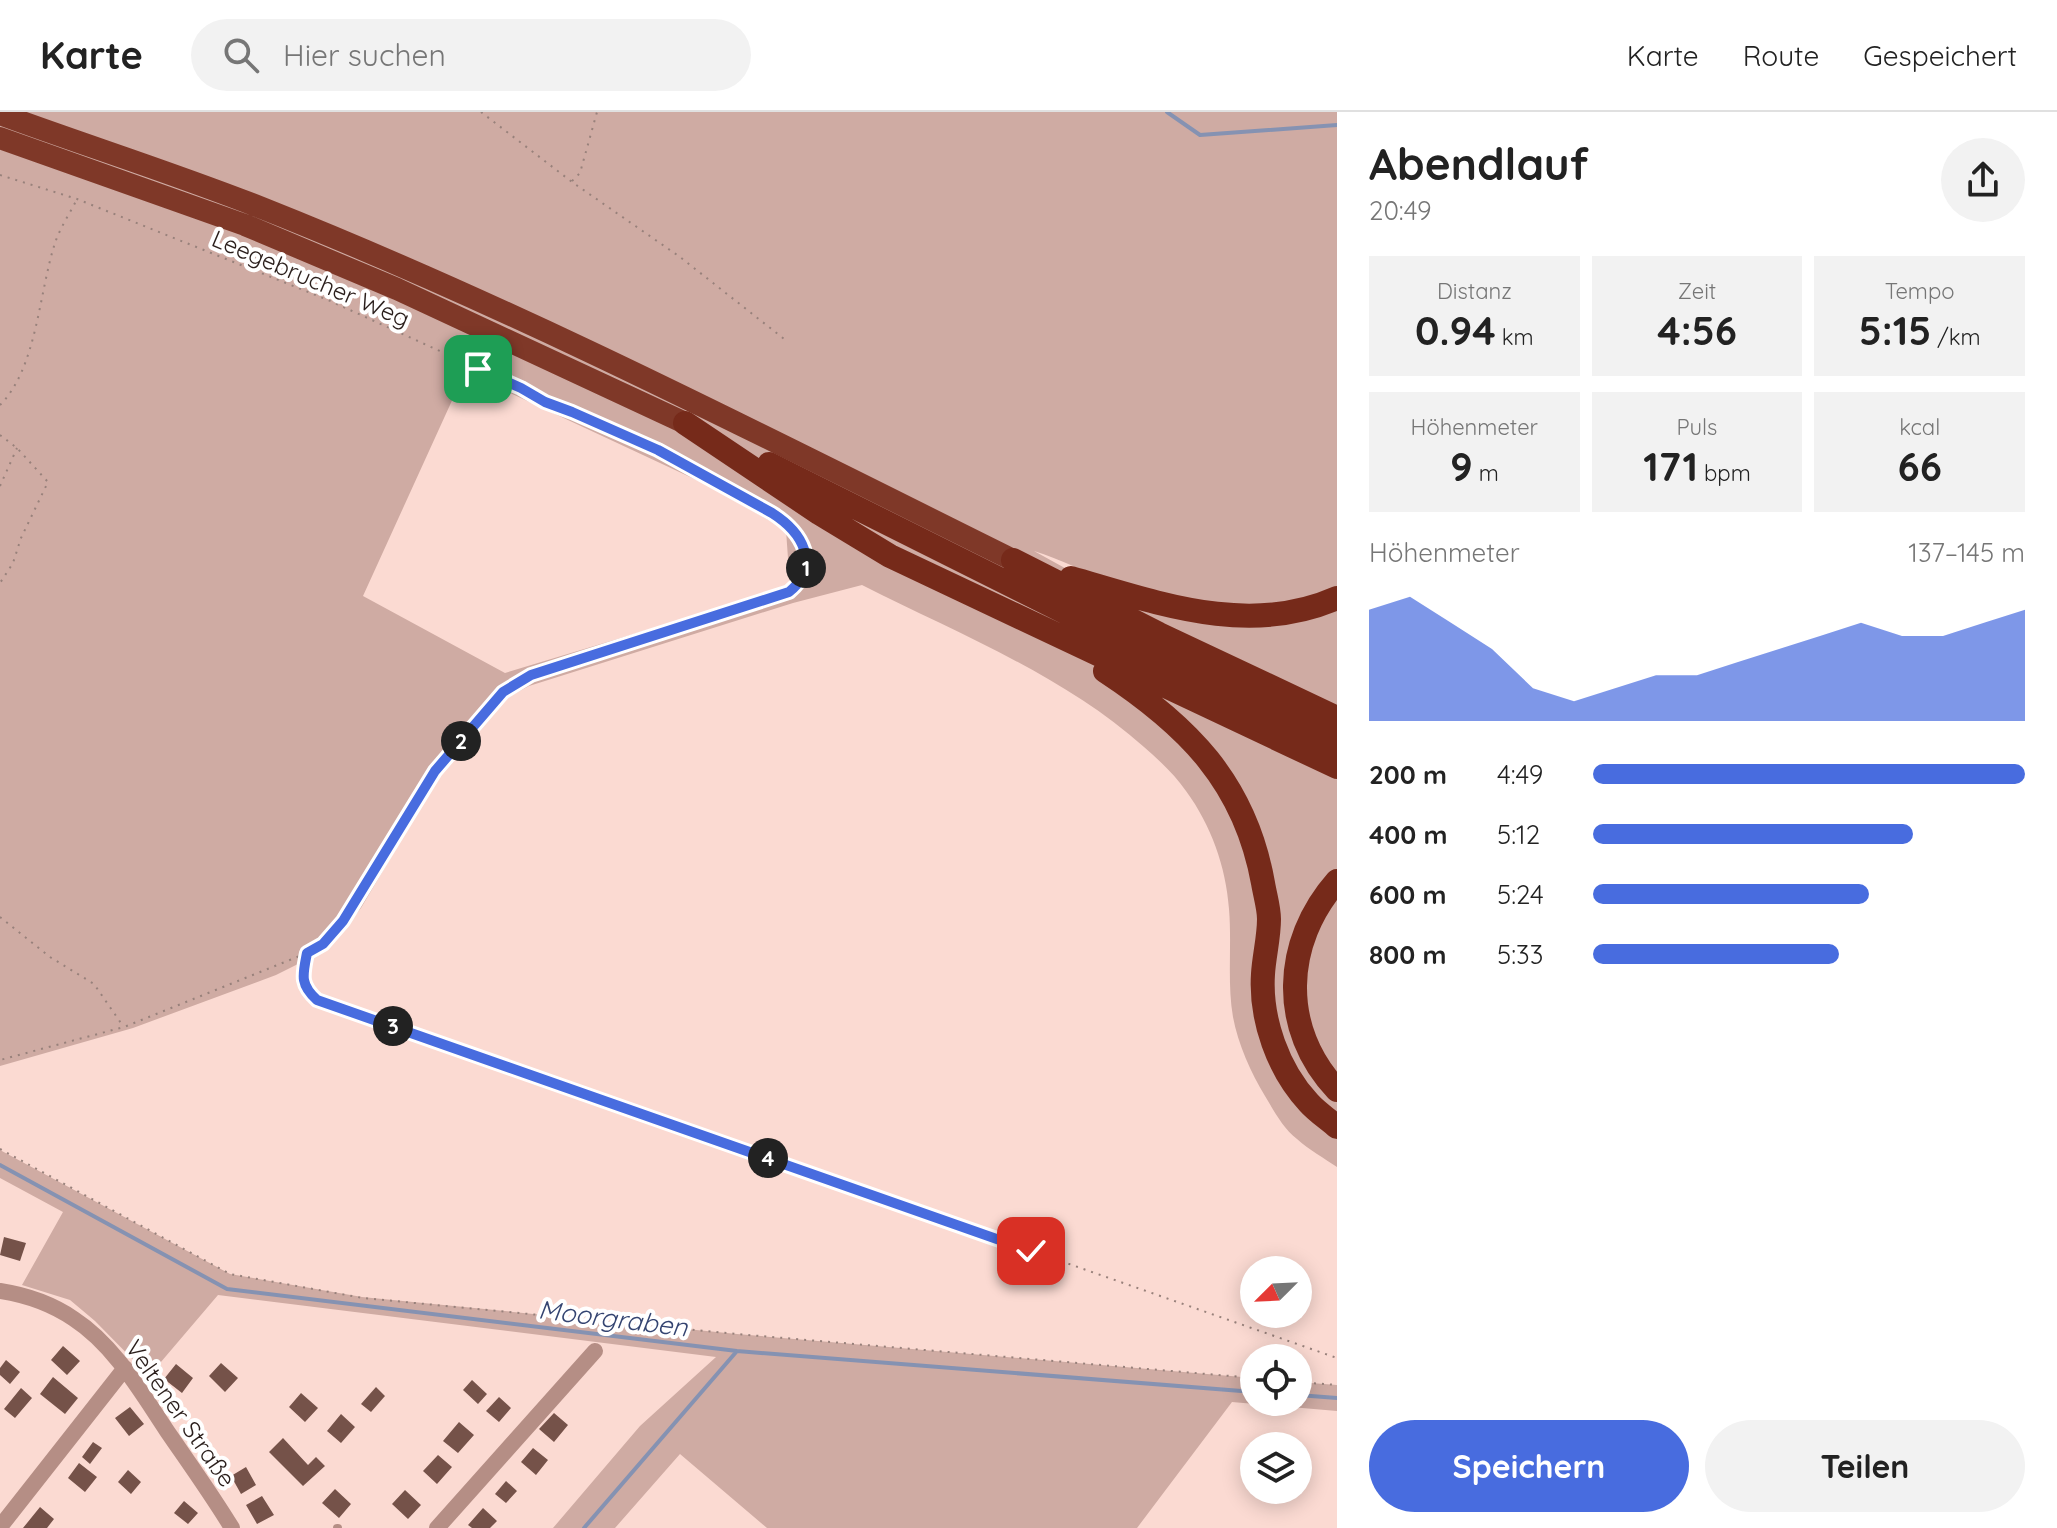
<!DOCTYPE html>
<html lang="de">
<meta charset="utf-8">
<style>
:root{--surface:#fff;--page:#f2f2f2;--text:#222;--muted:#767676;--line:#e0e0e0;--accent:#486cdf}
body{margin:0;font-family:Quicksand,sans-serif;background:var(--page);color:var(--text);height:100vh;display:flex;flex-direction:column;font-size:30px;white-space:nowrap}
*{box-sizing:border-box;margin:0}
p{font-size:26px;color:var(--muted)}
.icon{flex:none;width:44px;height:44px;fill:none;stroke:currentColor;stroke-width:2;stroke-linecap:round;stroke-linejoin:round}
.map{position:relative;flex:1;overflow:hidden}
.panel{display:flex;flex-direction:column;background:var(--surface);width:720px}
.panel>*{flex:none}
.needle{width:52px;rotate:246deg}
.fabs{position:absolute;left:1240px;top:1144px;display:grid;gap:16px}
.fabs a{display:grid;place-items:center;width:72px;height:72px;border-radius:50%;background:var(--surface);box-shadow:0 4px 20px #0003;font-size:40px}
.pin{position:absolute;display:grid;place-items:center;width:68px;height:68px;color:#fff;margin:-34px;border-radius:16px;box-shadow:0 4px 12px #0006}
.km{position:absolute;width:40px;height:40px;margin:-20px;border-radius:50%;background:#222;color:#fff;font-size:22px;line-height:40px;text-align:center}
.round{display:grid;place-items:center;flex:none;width:84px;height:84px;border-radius:42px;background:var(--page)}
.head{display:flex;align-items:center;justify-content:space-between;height:136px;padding:0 32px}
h1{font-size:44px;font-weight:700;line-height:60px}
.stats{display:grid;grid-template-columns:repeat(3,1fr);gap:12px;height:136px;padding:8px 32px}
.stats div{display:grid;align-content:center;border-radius:0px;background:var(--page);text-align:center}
.stats b{font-size:40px;font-weight:700}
.stats small{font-size:22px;font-weight:400}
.stats p{font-size:22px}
.chart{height:224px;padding:16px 32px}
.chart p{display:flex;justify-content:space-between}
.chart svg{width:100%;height:144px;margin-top:8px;fill:var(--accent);opacity:.7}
.action{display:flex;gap:16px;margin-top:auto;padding:16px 32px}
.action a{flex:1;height:92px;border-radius:48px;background:var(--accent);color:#fff;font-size:32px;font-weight:700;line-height:92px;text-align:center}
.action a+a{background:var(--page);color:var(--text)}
ul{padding:0 32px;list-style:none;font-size:26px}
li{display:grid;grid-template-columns:128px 96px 1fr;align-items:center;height:60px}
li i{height:20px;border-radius:10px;background:var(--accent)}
header{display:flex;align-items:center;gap:48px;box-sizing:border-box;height:112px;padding:0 40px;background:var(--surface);border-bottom:2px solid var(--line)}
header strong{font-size:38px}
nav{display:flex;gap:44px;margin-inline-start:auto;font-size:28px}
.search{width:560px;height:72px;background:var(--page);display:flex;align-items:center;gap:20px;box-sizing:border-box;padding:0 28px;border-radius:44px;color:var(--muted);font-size:30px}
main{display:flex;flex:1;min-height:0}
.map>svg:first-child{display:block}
.green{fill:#cfaba3;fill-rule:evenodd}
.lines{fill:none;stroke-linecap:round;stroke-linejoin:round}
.stream{stroke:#8592b2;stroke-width:4}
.building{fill:#755249}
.path{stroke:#98817b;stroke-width:2;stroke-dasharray:2 6;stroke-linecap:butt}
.service{stroke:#b58e85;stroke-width:8}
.minor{stroke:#b58e85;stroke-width:16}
.trunk{stroke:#7f3828;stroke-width:22}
.motorway{stroke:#762a1a;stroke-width:24}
.route-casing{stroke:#fff;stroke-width:16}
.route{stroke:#486cdf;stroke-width:10}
.labels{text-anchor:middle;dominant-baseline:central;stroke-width:8;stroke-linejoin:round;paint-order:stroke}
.street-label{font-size:24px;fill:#2a1e1b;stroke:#fff}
.water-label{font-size:26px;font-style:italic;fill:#344471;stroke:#fff}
</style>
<header>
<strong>Karte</strong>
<div class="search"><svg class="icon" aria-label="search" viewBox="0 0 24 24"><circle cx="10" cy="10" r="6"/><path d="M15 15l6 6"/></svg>Hier suchen</div>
<nav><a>Karte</a><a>Route</a><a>Gespeichert</a></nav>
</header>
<main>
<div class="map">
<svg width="1337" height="1416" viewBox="0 0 1337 1416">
<rect width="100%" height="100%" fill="#fbdad2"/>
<path class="green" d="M0,0H1337V477C1273,509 1178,493 1114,471C1087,461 1060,447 1034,439C1054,450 1074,461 1093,472C1104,477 1115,485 1126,489C1194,516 1269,521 1337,494V1055C1324,1046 1309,1038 1297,1027C1283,1016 1274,999 1265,984C1251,961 1238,932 1233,905C1227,870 1232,833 1229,797C1226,755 1211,713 1186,679C1175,663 1159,648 1144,635C1063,563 959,522 862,473L793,491L529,574L503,588L440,662L361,796L328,837L276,863L133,916L0,954ZM465,260L705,372L786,418L790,475L505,561L363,484Z
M0,1038L230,1162L362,1185L737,1222L1254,1266V1290H1298V1270L1337,1273V1299L1232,1290L1137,1416H767L680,1342L615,1416H553L640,1314L716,1245L218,1183L149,1264L95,1209L70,1188L22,1173L63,1100L0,1066Z"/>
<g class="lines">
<path class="stream" d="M1167,0L1200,23L1337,13
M0,1053L227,1177L737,1239L1254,1280
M1298,1283L1337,1286
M584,1416L737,1239"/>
</g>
<path class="building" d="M4,1125L26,1131L20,1149L0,1143Z
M63,1234L80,1249L67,1263L51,1248Z
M6,1248L20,1260L10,1272L0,1263V1256Z
M221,1251L238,1266L225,1280L209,1264Z
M176,1252L193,1266L182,1281L164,1267Z
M53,1265L78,1286L65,1302L40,1282Z
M472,1268L487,1282L478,1292L463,1278Z
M376,1275L385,1284L371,1300L361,1292Z
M21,1276L32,1286L15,1306L4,1297Z
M301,1281L318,1296L305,1310L289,1295Z
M499,1285L511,1296L499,1310L486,1299Z
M130,1295L144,1312L129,1324L115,1306Z
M554,1301L568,1313L554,1330L539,1317Z
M341,1302L355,1315L341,1331L327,1319Z
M459,1310L474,1323L458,1341L443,1329Z
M283,1326L308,1353L316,1345L325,1354L303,1374L269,1340Z
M93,1330L102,1336L90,1352L82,1345Z
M533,1336L548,1348L536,1363L521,1350Z
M438,1343L452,1355L437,1372L423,1359Z
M79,1351L97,1365L85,1380L68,1366Z
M246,1355L256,1373L241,1382L231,1364Z
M128,1358L141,1370L131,1382L118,1370Z
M506,1369L517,1379L506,1391L495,1382Z
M335,1377L351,1392L339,1406L322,1391Z
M405,1378L421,1393L408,1407L392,1392Z
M262,1384L274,1403L257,1412L246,1393Z
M184,1389L198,1401L188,1412L174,1401Z
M40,1395L54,1407L47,1416H23Z
M483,1396L497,1409L490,1416H472L468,1413Z"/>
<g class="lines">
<path class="path" d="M481,0L572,70L680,145L788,230
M0,63L77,87L328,188L521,276L545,290L572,300L658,338L772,401C802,420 822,453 789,480L531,563L503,580L435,659L343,809L323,832L307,841L124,915L0,948
M572,69L580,61L597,0
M0,293C37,256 39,180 55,131C60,116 70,101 77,87
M0,323L17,336L48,370L21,426L13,451L0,471
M0,374L17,336
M0,805L50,845L94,872L123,914
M307,841C303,862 299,872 317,888L1337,1246
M0,1037L230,1162L363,1186L737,1222L1254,1266
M1298,1270L1337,1273"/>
<path class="service" d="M337,1416H338"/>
<path class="minor" d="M0,1179C26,1183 52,1192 74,1207C114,1233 141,1280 167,1319C189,1351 212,1383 232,1416
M0,1415L125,1256
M437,1416L595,1239"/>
<path class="trunk" d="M0,2C87,34 176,62 262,96C519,198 765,325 1013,448
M0,26L245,113L397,177L685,311"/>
<path class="motorway" d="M685,311L819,401L890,444L1337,655
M769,352L1177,556L1337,630
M1013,448L1159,522L1337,606
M1071,466C1158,491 1249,525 1337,486
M1105,559C1187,613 1245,670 1263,771C1265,783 1269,796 1269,807C1269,826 1264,844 1263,862C1260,907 1278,958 1309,991C1317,1000 1328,1007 1337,1015
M1337,769C1283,830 1279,917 1337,978"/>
</g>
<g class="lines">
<defs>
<path id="route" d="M478,257L521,276L545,290L572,300L658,338L772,401C802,420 822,453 789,480L531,563L503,580L435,659L343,809L323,832L307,841C303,862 299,872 317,888L1031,1139"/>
</defs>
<use href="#route" class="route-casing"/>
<use href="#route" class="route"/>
</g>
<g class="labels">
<g class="street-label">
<text transform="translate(311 166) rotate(23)">Leegebrucher Weg</text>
<text transform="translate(181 1301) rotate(55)">Veltener Straße</text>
</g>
<g class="water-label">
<text transform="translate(613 1206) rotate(7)">Moorgraben</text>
</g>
</g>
</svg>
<div class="fabs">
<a><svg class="needle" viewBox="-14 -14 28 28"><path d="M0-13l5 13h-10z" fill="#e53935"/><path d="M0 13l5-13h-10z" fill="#767676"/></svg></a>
<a><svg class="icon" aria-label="locate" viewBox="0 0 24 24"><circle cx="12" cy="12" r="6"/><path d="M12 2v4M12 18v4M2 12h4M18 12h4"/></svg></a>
<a><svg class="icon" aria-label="layers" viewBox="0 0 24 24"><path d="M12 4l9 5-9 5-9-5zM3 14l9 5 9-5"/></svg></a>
</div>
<div class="pin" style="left:478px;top:257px;background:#1e9e55"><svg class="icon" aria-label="arrive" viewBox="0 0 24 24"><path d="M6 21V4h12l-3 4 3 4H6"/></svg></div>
<div class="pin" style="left:1031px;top:1139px;background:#d93025"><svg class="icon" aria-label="check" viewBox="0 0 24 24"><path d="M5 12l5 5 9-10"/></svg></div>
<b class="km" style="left:806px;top:456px">1</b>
<b class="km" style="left:461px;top:629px">2</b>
<b class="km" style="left:393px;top:914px">3</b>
<b class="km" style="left:768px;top:1046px">4</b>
</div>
<section class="panel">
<div class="head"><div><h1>Abendlauf</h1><p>20:49</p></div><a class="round"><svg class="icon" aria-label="share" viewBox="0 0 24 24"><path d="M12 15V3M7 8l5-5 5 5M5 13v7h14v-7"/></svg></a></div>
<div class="stats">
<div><p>Distanz</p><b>0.94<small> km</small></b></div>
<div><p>Zeit</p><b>4:56</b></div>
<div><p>Tempo</p><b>5:15<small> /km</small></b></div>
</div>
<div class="stats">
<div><p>Höhenmeter</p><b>9<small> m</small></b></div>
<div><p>Puls</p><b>171<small> bpm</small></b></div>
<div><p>kcal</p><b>66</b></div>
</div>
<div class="chart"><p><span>Höhenmeter</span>137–145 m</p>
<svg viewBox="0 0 160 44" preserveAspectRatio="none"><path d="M0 44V10L10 6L20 14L30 22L40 34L50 38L60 34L70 30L80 30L90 26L100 22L110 18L120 14L130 18L140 18L150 14L160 10V44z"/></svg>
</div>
<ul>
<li><b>200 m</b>4:49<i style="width:100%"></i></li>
<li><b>400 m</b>5:12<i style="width:74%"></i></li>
<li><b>600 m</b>5:24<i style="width:64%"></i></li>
<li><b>800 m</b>5:33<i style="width:57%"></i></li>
</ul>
<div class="action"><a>Speichern</a><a>Teilen</a></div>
</section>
</main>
